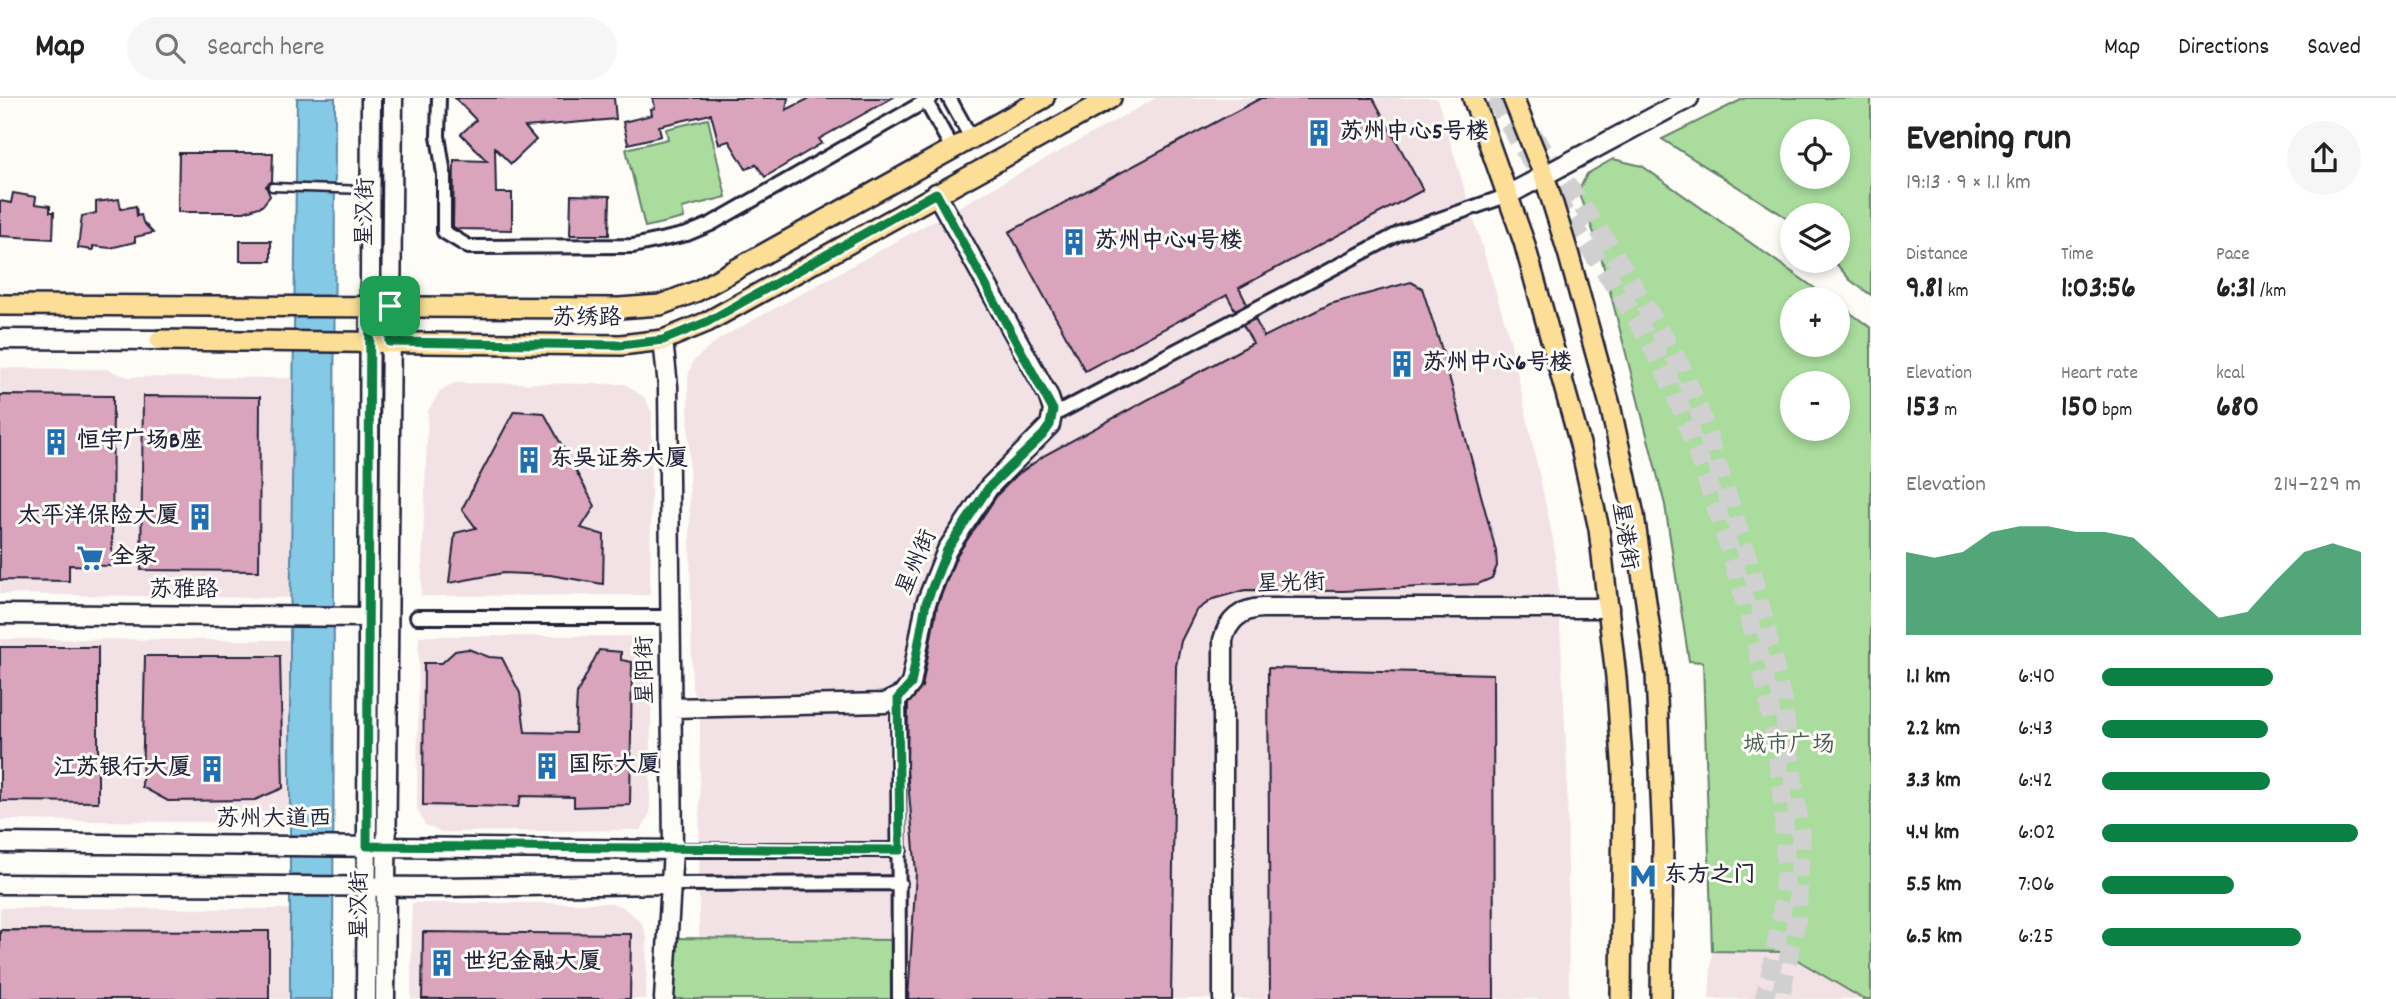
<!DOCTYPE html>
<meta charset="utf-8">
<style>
:root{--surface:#fff;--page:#f6f6f6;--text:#222;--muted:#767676;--line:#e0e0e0;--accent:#0b8043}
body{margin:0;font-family:Dekko,"LXGW WenKai TC",sans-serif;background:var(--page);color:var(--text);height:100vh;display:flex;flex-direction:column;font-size:26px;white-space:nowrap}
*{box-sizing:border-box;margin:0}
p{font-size:23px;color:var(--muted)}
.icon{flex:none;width:38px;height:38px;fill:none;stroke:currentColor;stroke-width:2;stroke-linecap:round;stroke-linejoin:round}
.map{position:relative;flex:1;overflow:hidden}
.drawer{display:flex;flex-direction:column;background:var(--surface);width:525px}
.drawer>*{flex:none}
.controls{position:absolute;left:1780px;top:21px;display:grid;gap:14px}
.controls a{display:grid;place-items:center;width:70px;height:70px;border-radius:50%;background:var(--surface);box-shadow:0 4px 10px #0003;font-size:35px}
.pin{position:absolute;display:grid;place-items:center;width:60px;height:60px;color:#fff;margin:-30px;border-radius:14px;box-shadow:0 4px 10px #0006}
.round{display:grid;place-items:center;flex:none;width:74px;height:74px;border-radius:37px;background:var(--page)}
.head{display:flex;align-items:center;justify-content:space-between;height:119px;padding:0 35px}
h1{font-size:38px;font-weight:800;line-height:52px}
.metrics{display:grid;grid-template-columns:repeat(3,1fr);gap:10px;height:119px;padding:7px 35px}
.metrics div{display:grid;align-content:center}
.metrics b{font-size:30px;font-weight:800}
.metrics small{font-size:19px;font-weight:400}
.metrics p{font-size:19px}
.chart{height:196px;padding:14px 35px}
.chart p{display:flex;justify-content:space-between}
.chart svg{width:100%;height:126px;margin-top:7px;fill:var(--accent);opacity:.7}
ul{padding:0 35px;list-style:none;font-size:23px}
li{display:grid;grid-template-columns:112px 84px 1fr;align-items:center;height:52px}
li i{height:18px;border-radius:9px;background:var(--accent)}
header{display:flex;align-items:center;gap:42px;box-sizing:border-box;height:98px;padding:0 35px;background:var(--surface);border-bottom:2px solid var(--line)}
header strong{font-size:33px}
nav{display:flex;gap:38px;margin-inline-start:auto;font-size:24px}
.search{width:490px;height:63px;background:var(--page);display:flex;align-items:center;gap:18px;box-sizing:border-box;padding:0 24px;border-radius:38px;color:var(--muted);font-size:26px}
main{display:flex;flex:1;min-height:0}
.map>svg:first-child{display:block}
.built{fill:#f2e2e5}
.green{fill:#a9dc9d;stroke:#667f6c;stroke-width:2;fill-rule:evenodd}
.water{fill:#84c9e6;stroke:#5d86a2;stroke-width:2}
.building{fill:#daa4bc;stroke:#22223b;stroke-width:2}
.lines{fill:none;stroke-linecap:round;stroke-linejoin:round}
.primary-tunnel{stroke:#d1d0d1;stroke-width:19;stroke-dasharray:19 10;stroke-linecap:butt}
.lane-casing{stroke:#22223b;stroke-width:11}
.street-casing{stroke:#22223b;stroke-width:18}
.secondary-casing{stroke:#22223b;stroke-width:23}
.primary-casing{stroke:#22223b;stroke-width:24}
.lane{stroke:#fdfcf7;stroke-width:6}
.street{stroke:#fdfcf7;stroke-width:12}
.secondary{stroke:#fdfcf7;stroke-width:18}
.primary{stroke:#fcde96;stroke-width:19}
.route-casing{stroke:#fff;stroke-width:14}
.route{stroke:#0b8043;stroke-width:9}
.labels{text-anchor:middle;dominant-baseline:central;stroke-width:6;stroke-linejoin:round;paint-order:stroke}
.poi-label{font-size:23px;font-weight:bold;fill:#22223b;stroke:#fdfcf7;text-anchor:start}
.street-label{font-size:23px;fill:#22223b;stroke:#fdfcf7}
.park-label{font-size:23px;fill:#4a5a58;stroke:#fdfcf7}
</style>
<header>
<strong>Map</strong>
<div class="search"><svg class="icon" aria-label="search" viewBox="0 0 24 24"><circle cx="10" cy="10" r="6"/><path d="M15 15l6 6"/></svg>Search here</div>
<nav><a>Map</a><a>Directions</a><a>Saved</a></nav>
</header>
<main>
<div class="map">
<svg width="1871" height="901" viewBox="0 0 1871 901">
<rect width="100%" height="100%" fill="#fdfcf7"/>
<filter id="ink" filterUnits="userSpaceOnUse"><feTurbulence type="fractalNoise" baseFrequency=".0143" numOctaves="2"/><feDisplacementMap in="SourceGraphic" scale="14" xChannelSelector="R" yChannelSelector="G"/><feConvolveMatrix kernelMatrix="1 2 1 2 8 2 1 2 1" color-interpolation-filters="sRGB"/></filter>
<g filter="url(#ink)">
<path class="built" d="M1156,0H1437L1510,241L1553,441L1558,485L1567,669L1569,901H673L699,840L700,613L692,591L688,279L693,263L721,240Z
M0,270L106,271L128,279L293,280L291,500L0,496Z
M453,285L625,286L644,299L652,314L650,497L421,498L428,313L440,293Z
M419,538H652L650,715L641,732L442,734L425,727L417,710Z
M0,541L290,542V725L0,722Z
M412,805H609L623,809L641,824L647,839L646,901H411Z
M0,810L292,811L290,901H0Z
M1712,853L1784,854L1863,901H1709Z"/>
<path class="green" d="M1745,0H1871V197L1850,182L1834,163H1838V117H1792V123L1662,41ZM1838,33V79H1792V33Z
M708,21L726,99L682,110L684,120L645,129L626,51L668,41L666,31Z
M1613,61L1642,68L1830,201H1792V247H1838V206L1871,230V901H1863L1784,854L1712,853L1703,564L1689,563L1665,407L1597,143L1578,94L1587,76ZM1792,285H1838V331H1792Z
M673,840L896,842L898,901H673Z"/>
<path class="water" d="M297,0H335L333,901H290V542Z"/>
<path class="building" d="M455,0H614L616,21L525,29L536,42L511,66L495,50L496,95H512V132L457,131L453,129L454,62L487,63L461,36L476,22Z
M653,0H788L786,12L810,0H892L819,41L822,45L765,79L756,66L746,71L729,43L719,46L711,16L659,28L661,38L628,46L623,24L652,17L651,11L655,10Z
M1261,0H1373L1423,92L1239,190L1247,206L1235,212L1227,197L1085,273L1009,134Z
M179,55H273L272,83L266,88L270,98L262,108L244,114H178Z
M13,95L36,99L35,106L50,108V114H54L53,141L0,138V103L11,105Z
M571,97L610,98L609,137H570Z
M119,101L121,111L136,108L137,118L141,117L143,124L153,135L135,139V144L110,150L93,148V152L78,150L82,118L96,115V104Z
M240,143H271V163H240Z
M1411,184L1422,190L1442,252L1496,453L1497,468L1492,480L1478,486L1343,493L1245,492L1213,501L1196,513L1181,543L1176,568L1171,901H908L916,775L907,671L908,606L922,589L937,508L957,457L998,396L1017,377L1045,357L1253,245L1243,227L1255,221L1264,239L1330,206Z
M0,297L113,298L112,468L69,467V483L0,482Z
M143,298L260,299L259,473L141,472Z
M514,313L544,315L595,408L581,430L604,437L603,486L550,477L503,475L449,485L455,435L476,430L462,411Z
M0,549H98V704L0,703Z
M468,551L489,559L502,560L520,595L525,634L575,635L577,595L599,552L621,554V562L632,564L630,707L574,709V699L521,698L518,709L423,707L424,565H442L455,553Z
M145,558H280L283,690L255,702L168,703L142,689Z
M1268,570L1493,576L1494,901H1270Z
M0,832L269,833V901H0Z
M423,834L631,836L630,901H422Z"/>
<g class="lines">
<path class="primary-tunnel" d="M1495,0C1538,85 1600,159 1648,241C1674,285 1690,334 1707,383C1749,504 1785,636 1785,765C1785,811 1775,857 1764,901
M1533,37L1611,150L1683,272L1702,320L1754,479L1783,605L1801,741L1797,819L1780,901"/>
<defs>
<path id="lane" d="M272,89L368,92"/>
<path id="street" d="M439,0L438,38L444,76V134L469,149L633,148L687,136L711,126L931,0
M924,0L952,50
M949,0L971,40
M1052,318L1400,135L1506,98
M417,519H671
M898,600L899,901
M673,752H900
M672,786L900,785"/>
<path id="secondary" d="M1506,98L1689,0
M0,241L160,242
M663,242L668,288L673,752L664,901
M0,516L367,519
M672,610L885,605L903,596L911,586L926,505L947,452L989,389L1050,327L1053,312L1048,297L936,95
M0,745L673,752
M0,786L438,789L672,786
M366,901L371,0
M385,901L393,0
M1223,901V542C1228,522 1241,511 1262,510H1609"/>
<path id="primary" d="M1473,0L1524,144L1580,346L1599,431L1616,579L1623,676L1621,901
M1513,0L1544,77L1569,158L1610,307L1634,417L1656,576L1663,744L1661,901
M0,207L619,210L660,207L697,193L1044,0
M160,242L621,247L663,242L707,224L1111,0"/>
</defs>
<use href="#lane" class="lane-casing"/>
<use href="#street" class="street-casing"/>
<use href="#secondary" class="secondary-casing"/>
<use href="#primary" class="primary-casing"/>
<use href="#lane" class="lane"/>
<use href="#street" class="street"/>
<use href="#secondary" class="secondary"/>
<use href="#primary" class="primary"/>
</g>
</g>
<g class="lines" filter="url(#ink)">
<defs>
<path id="route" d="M936,95L1053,312L1050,327L1043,337L989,389L947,452L926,505L911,586L898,600L900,752L367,748L370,208H390V244L621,247L663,242L707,224Z"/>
</defs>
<use href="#route" class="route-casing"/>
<use href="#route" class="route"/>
</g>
<defs>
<symbol id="building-bare" viewBox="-9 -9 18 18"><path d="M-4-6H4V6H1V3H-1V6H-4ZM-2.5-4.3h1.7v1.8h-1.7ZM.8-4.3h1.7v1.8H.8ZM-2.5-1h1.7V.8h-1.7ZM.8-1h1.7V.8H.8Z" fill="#1f6fb2" stroke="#fdfcf7" stroke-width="2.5" paint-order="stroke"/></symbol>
<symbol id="supermarket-bare" viewBox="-9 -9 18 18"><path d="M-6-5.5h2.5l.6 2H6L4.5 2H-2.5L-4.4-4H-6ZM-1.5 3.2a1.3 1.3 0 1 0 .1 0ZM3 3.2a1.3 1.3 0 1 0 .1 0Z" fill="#1f6fb2" stroke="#fdfcf7" stroke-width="2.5" paint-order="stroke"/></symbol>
<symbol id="metro-bare" viewBox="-9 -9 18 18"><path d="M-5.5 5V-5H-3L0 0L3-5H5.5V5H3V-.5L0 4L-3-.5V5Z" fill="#1f6fb2" stroke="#fdfcf7" stroke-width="2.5" paint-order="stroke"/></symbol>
</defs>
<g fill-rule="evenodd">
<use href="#building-bare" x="1300" y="16" width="38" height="38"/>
<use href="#building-bare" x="1055" y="125" width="38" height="38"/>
<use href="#building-bare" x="1383" y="247" width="38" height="38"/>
<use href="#building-bare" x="37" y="325" width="38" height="38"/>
<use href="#building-bare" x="510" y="343" width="38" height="38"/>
<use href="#building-bare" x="181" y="400" width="38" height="38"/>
<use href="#supermarket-bare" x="71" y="441" width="38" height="38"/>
<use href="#building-bare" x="528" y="649" width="38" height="38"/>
<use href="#building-bare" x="193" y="652" width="38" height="38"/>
<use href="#metro-bare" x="1624" y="759" width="38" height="38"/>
<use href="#building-bare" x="423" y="846" width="38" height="38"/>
</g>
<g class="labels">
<g class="poi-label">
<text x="1340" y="35">苏州中心5号楼</text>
<text x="1095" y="144">苏州中心4号楼</text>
<text x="1423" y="266">苏州中心6号楼</text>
<text x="77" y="344">恒宇广场B座</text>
<text x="550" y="362">东吴证券大厦</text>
<text x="179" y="419" text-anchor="end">太平洋保险大厦</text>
<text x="111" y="460">全家</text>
<text x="568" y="668">国际大厦</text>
<text x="191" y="671" text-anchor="end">江苏银行大厦</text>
<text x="1664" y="778">东方之门</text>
<text x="463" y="865">世纪金融大厦</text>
</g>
<g class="street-label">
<text transform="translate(367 114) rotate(-89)">星汉街</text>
<text x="587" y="221">苏绣路</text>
<text transform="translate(1623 438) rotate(81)">星港街</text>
<text transform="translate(918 465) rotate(-67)">星州街</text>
<text transform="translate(1291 487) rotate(-2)">星光街</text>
<text x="184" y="493">苏雅路</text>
<text transform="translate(647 572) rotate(-91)">星阳街</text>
<text x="274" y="722">苏州大道西</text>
<text transform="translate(361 807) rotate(-90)">星汉街</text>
</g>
<g class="park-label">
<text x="1789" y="648">城市广场</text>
</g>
</g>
</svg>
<div class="controls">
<a><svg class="icon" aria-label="locate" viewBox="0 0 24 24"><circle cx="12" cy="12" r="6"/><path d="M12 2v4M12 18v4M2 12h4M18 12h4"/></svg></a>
<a><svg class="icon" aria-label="layers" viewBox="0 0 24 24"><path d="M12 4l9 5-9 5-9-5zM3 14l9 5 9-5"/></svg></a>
<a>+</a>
<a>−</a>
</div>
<div class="pin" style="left:390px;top:208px;background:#1e9e55"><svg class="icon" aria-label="arrive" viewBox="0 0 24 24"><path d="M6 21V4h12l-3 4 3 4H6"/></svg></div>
</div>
<section class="drawer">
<div class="head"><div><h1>Evening run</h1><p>19:13 · 9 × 1.1 km</p></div><a class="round"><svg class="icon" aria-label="share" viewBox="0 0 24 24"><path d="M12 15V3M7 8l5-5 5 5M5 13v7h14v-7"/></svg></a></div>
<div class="metrics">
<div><p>Distance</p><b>9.81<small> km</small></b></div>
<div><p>Time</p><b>1:03:56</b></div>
<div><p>Pace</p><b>6:31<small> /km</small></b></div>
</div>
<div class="metrics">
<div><p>Elevation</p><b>153<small> m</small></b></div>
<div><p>Heart rate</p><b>150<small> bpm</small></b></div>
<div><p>kcal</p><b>680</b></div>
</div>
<div class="chart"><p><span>Elevation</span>214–229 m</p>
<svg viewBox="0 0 160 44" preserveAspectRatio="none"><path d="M0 44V15L10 17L20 15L30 8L40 6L50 6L60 8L70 8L80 10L90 19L100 29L110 38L120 36L130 25L140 15L150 12L160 15V44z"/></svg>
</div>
<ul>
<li><b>1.1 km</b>6:40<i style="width:66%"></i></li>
<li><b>2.2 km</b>6:43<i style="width:64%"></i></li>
<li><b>3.3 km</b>6:42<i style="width:65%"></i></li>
<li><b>4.4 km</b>6:02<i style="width:99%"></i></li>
<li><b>5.5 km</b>7:06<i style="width:51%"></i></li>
<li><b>6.5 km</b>6:25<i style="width:77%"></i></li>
</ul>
</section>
</main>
